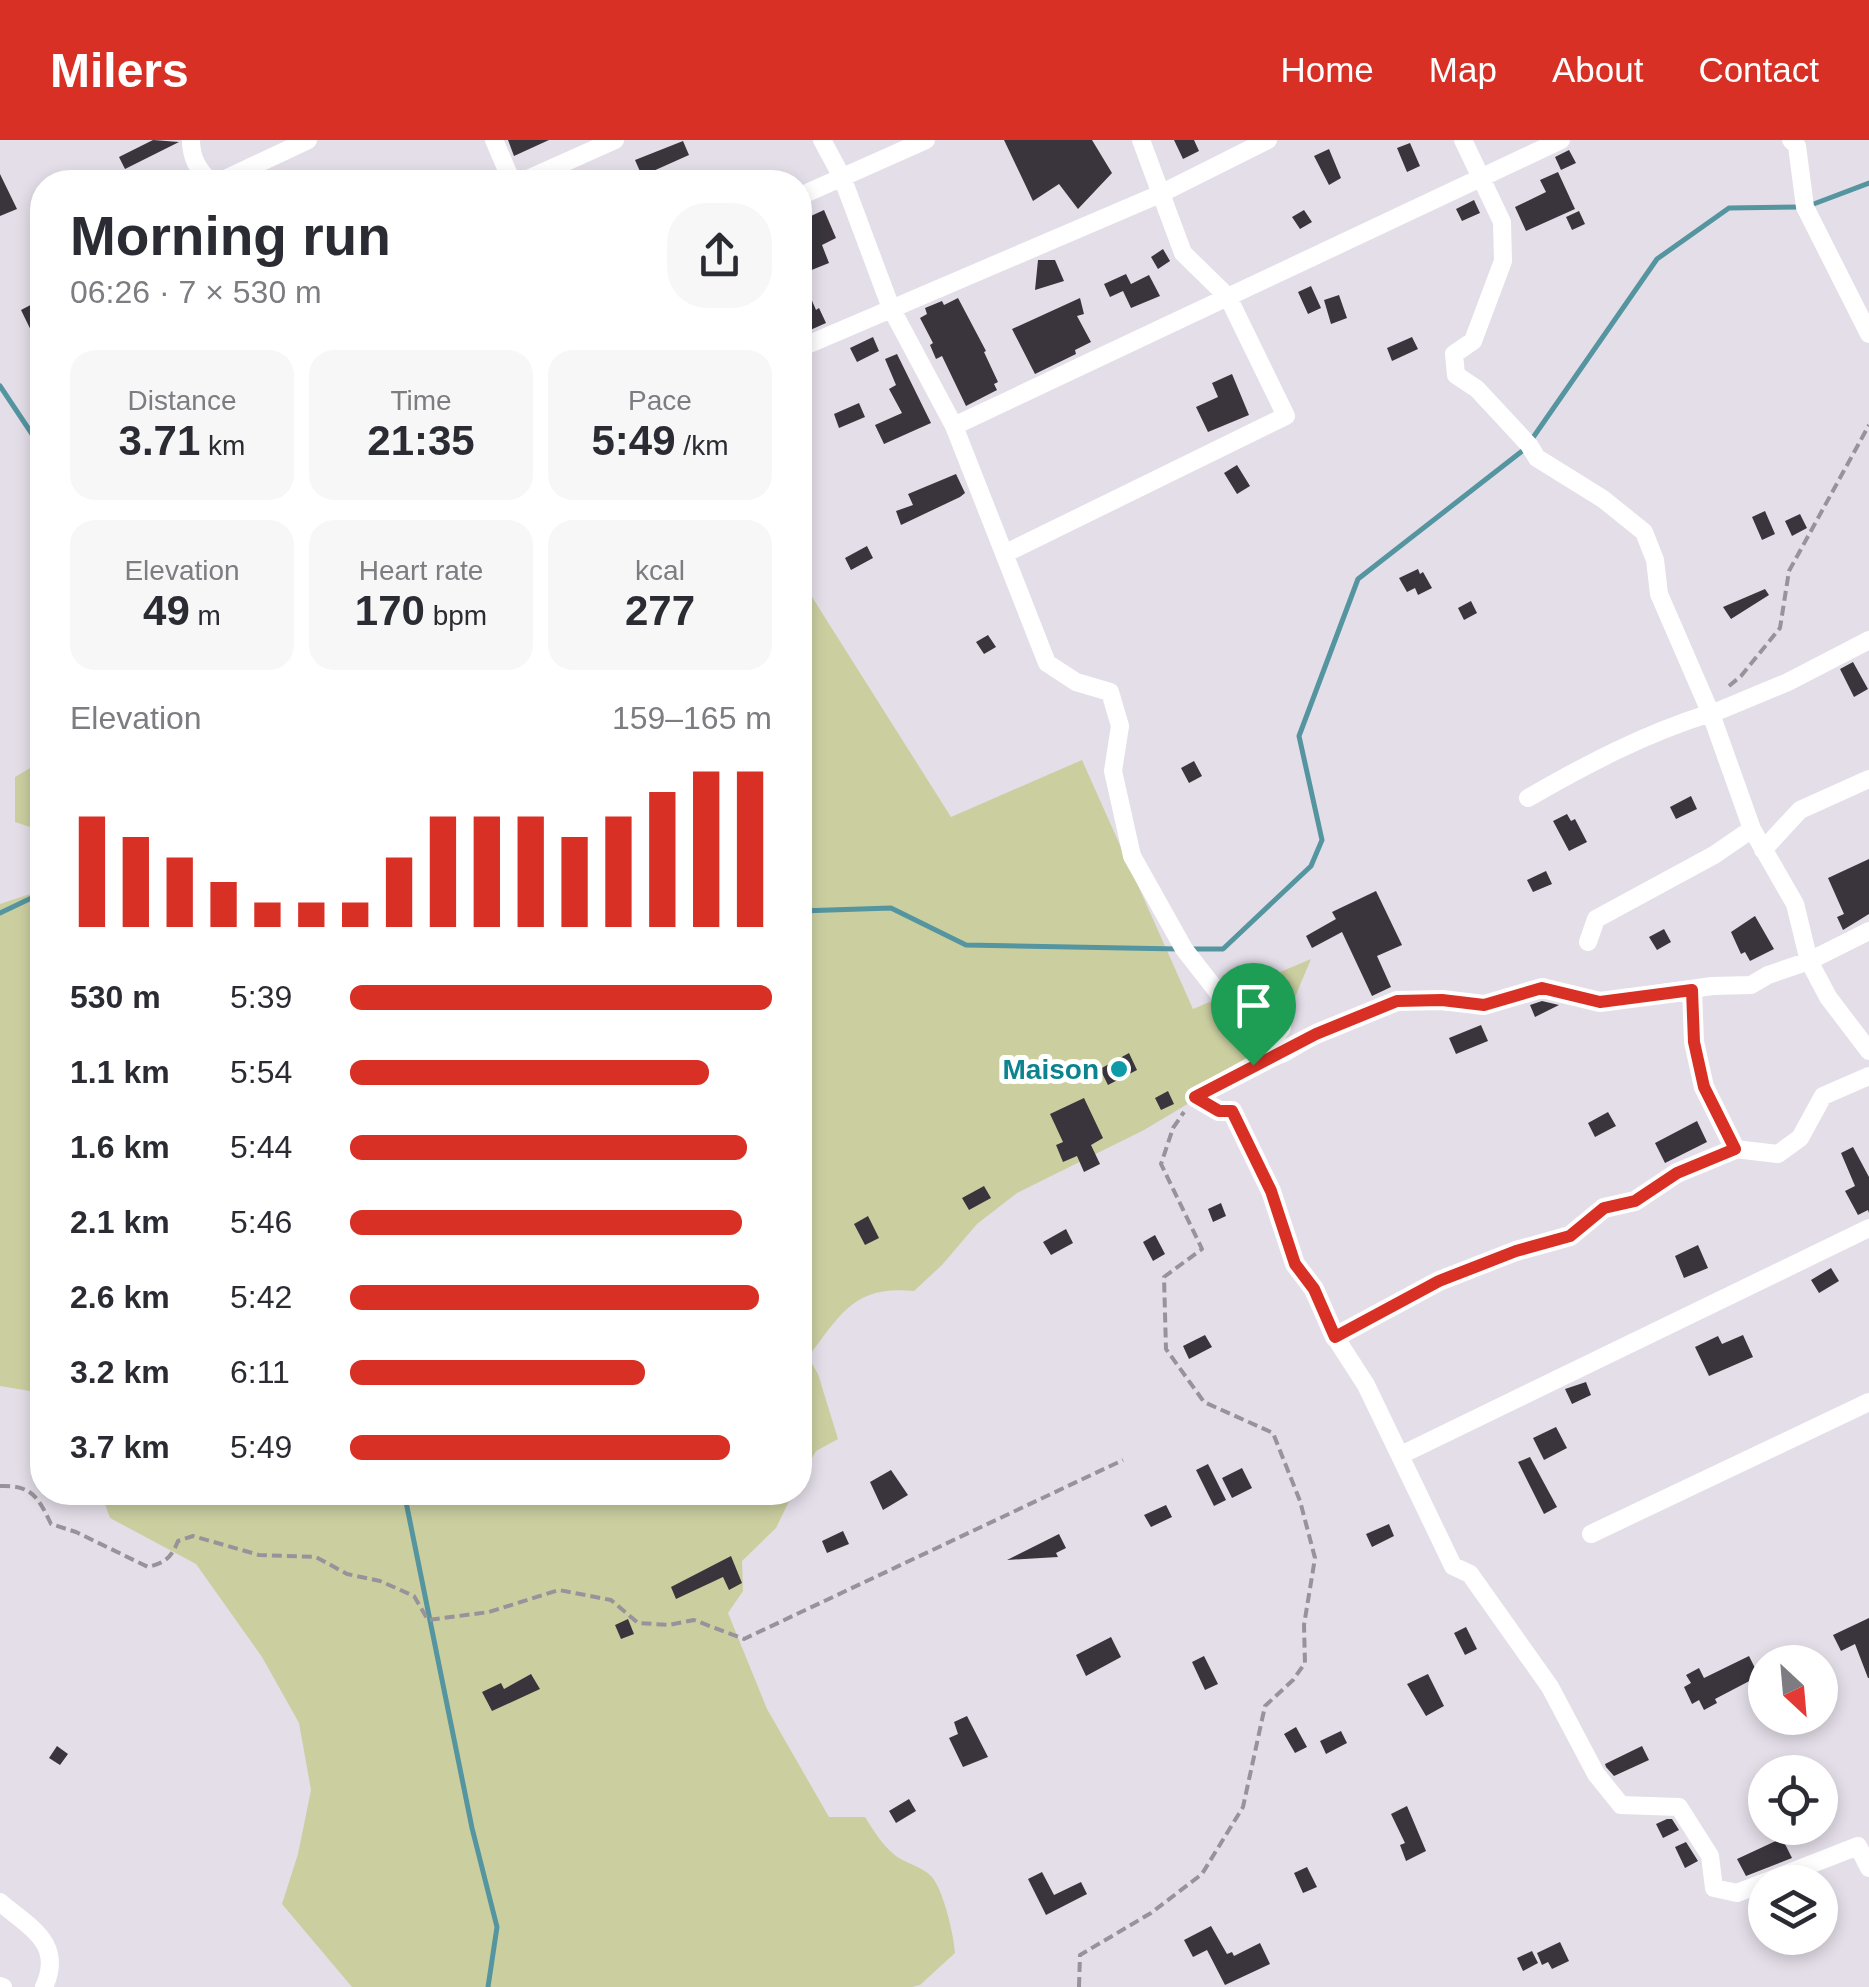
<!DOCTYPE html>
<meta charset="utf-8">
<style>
:root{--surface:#fff;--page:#f7f7f7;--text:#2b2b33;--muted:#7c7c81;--accent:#d93025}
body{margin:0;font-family:Arial,sans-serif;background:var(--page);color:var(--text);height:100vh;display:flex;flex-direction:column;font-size:38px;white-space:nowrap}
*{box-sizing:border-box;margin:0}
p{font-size:32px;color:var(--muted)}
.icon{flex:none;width:55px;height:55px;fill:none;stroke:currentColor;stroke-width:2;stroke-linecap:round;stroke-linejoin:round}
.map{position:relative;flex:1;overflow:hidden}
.panel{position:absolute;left:30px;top:30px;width:782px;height:1335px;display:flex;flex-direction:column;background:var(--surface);border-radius:40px;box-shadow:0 5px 15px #0003}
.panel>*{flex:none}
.needle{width:65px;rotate:154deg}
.buttons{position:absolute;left:1748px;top:1505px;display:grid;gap:20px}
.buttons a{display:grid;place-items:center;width:90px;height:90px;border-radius:50%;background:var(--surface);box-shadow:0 5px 15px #0003;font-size:50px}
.pin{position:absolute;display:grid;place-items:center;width:85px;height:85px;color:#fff;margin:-102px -42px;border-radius:50% 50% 50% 0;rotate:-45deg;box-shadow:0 0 10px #0007}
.pin .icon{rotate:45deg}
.round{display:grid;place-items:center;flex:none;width:105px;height:105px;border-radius:40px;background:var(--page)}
.head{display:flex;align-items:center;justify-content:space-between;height:170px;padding:0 40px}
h1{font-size:55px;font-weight:700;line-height:75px}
.figures{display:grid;grid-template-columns:repeat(3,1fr);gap:15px;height:170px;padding:10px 40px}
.figures div{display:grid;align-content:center;border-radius:25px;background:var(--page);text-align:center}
.figures b{font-size:42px;font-weight:700}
.figures small{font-size:28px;font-weight:400}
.figures p{font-size:28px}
.chart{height:280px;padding:20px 40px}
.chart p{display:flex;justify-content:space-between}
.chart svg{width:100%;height:180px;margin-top:10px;stroke:var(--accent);stroke-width:6}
ul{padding:0 40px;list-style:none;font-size:32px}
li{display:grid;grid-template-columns:160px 120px 1fr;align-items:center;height:75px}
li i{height:25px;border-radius:12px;background:var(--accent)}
header{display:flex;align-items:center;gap:60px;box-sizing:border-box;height:140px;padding:0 50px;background:var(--accent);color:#fff}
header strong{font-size:48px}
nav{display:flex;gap:55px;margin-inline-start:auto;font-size:35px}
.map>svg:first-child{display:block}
.green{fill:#cbcfa0}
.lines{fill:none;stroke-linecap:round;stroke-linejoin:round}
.stream{stroke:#54959f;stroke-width:5}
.building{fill:#3a353d}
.path{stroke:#97939a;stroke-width:4;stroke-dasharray:10 5;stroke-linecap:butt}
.minor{stroke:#fff;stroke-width:18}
.route-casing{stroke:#fff;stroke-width:20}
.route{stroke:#d93025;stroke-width:12}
.culture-dot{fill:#0f9aa8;stroke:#fff;stroke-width:4}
.labels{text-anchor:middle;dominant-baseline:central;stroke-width:10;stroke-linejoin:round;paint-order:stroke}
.culture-label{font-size:28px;font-weight:bold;fill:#0d838f;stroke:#fff;text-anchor:end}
</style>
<header>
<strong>Milers</strong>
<nav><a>Home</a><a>Map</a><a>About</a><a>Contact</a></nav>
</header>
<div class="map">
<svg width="1869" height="1847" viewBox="0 0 1869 1847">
<rect width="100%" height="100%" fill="#e4dee8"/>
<path class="green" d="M800,438L951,677L1082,620L1193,869L1311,819L1282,888L1253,925L1144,990L1017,1053L977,1084L942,1125L914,1151C854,1145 841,1174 808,1217L818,1234L838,1299L816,1311L800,1339Z
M42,621V691L15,682V637Z
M42,750V1253L0,1246V764Z
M101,1353H793L776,1388L742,1421L743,1451L728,1473L767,1569L829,1677H865C874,1691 882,1705 896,1716C907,1724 921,1726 931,1736C943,1748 954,1795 955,1813L920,1845L912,1847H352L282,1764L298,1714L311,1650L299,1583L262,1517L196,1424L110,1378Z"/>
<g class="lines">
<path class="stream" d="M1811,65L1869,43
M0,246L42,309
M1532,299L1657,119L1729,68L1800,67
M800,771L891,768L966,805L1179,809
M0,773L42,753
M1190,809H1223L1311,726L1322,700L1299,596L1358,439L1526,308
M404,1352L472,1688L497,1787L488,1847"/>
</g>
<path class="building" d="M153,0L179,2L125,29L119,17Z
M508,0H549L514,16Z
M1004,0H1092L1112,33L1078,69L1059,44L1033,61Z
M1174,0H1194L1199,11L1183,19Z
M683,1L689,15L642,36L635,20Z
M1410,3L1420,26L1407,32L1397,8Z
M1329,9L1341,38L1329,45L1314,16Z
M1569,10L1576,23L1561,30L1555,17Z
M1558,32L1575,69L1526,91L1515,67L1546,52L1540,40Z
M0,34L17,69L0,76Z
M1474,60L1480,73L1462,81L1456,69Z
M824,70L836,98L822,105L829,123L804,133L800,125V107L810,102L800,81Z
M1304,70L1312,82L1300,89L1292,77Z
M1579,71L1585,84L1572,90L1566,77Z
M1163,109L1170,121L1158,129L1151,117Z
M1038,120H1055L1064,141L1035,150Z
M800,133L816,170L819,168L826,183L808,191L800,173Z
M1126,134L1131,144L1149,135L1160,156L1131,168L1123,151L1110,157L1104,144Z
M1311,146L1321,168L1308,174L1298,152Z
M1339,155L1347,178L1331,184L1324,160Z
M958,158L986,211L984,212L998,242L994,244L997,250L966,266L942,216L936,219L930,205L933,203L920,178L927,174L925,168L942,161L944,165Z
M1080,158L1084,174L1077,176L1091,202L1075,210L1076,214L1035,234L1012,189Z
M42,159V213L21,170Z
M873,197L879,211L857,222L850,208Z
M1412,197L1418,209L1392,221L1387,208Z
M897,214L931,283L884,304L875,285L902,273L889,249L896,245L885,219Z
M1232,234L1249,275L1208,292L1196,267L1218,257L1212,243Z
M859,263L865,277L839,288L834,274Z
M1237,325L1250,346L1237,354L1224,333Z
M956,334L965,353L960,357L901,385L896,371L913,365L908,354Z
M1765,371L1775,394L1762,400L1752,377Z
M1800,374L1807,388L1792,396L1785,381Z
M867,406L873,418L851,430L845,418Z
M1418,429L1420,434L1423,432L1432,448L1418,455L1415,448L1407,452L1399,438Z
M1765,449L1769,455L1731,479L1723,467Z
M1471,461L1477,473L1464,480L1458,468Z
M988,495L996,507L984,514L976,502Z
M1853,522L1868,549L1854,557L1840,529Z
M1194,621L1202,636L1189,643L1181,628Z
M1691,656L1697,669L1676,679L1670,667Z
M1567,674L1571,681L1575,679L1587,702L1569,711L1553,681Z
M1869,719V774L1843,790L1837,777L1844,774L1828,738Z
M1546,731L1552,744L1533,752L1527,740Z
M1376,751L1402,805L1377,816L1391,847L1372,856L1342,792L1312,808L1306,796L1336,779L1332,772Z
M1755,776L1774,809L1750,821L1745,812L1741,814L1731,792Z
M1664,789L1671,802L1657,810L1649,797Z
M1542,861L1559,865L1535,877L1530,865Z
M1481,885L1488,901L1456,914L1449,898Z
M1129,913L1137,930L1108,945L1100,929Z
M1168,951L1174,964L1161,970L1155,958Z
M1084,958L1103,998L1091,1005L1100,1024L1084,1032L1077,1016L1063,1022L1056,1005L1063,1002L1050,974Z
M1608,972L1616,986L1595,997L1588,983Z
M1697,981L1707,1002L1665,1023L1655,1003Z
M1853,1007L1869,1037V1073L1868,1070L1858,1075L1845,1051L1855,1046L1841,1013Z
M984,1046L991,1058L969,1070L962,1058Z
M1221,1063L1226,1076L1213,1082L1208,1069Z
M868,1076L879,1098L865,1105L854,1084Z
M1066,1089L1073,1103L1051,1115L1043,1102Z
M1155,1095L1165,1114L1153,1121L1143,1102Z
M1698,1105L1708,1128L1684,1138L1675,1116Z
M1831,1128L1839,1141L1819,1153L1811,1140Z
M1205,1195L1212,1207L1189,1219L1183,1206Z
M1743,1195L1753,1217L1709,1236L1695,1207L1718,1196L1722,1204Z
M1586,1242L1591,1255L1572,1264L1565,1249Z
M1556,1287L1567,1308L1544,1320L1533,1298Z
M1530,1317L1557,1367L1544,1374L1518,1322Z
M1208,1324L1226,1360L1214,1366L1196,1330Z
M1242,1328L1252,1348L1232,1358L1222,1338Z
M891,1330L908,1355L883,1370L870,1342Z
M1166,1365L1172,1377L1151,1387L1144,1375Z
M1389,1384L1394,1396L1372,1407L1366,1394Z
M843,1391L849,1404L827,1413L822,1401Z
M1059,1394L1066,1408L1056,1413L1058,1417L1007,1420Z
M731,1416L742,1443L729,1450L723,1437L676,1459L671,1447Z
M1869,1478V1538H1868L1855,1504L1841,1511L1833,1495Z
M628,1479L634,1494L621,1499L615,1485Z
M1466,1487L1477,1509L1465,1515L1454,1493Z
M1111,1497L1121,1517L1086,1536L1076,1515Z
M1204,1516L1218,1544L1205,1550L1192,1522Z
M1749,1516L1759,1536L1715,1559L1717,1563L1704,1570L1699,1560L1692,1564L1684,1547L1691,1543L1686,1535L1699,1528L1704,1538Z
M531,1534L540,1549L492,1571L482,1552L501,1543L504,1549Z
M1428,1534L1444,1566L1426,1576L1407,1544Z
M967,1576L988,1617L963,1627L949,1598L958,1594L954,1582Z
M1296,1587L1307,1607L1295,1613L1284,1594Z
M1341,1591L1347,1603L1326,1614L1320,1601Z
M57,1606L68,1614L60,1625L49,1618Z
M1642,1606L1649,1620L1614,1636L1606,1627L1605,1624Z
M909,1659L916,1671L896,1683L889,1671Z
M1407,1666L1426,1711L1406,1721L1400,1705L1405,1703L1391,1674Z
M1667,1679H1672L1679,1690L1663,1698L1656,1684Z
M1782,1698L1792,1718L1746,1736L1737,1719Z
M1686,1702L1698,1721L1685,1728L1675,1707Z
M1307,1727L1317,1747L1303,1753L1294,1733Z
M1042,1732L1054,1755L1081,1742L1087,1754L1046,1775L1028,1739Z
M1211,1786L1227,1814L1232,1812L1234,1816L1260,1803L1270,1824L1225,1845L1207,1810L1193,1817L1184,1800Z
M1560,1802L1569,1821L1552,1829L1548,1822L1542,1825L1537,1813Z
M1532,1811L1538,1823L1523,1831L1517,1818Z"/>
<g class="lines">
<path class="path" d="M1729,546L1741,536L1780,488L1789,431L1869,285
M1692,865C1694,916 1703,948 1727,993
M0,1346C32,1345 38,1357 51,1384L76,1392L148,1427C166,1422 171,1418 178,1401L193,1396L259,1415L316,1417L347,1434L380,1441L414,1456L428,1480L489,1472L559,1450L611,1460L638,1483L669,1485L694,1480L744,1499L1123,1320
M1079,1847L1080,1815L1151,1773L1202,1734L1243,1667L1265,1566L1293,1540L1305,1523L1304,1485L1315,1418L1300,1361L1273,1293L1204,1262L1166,1209L1164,1137L1202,1109L1161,1024L1173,988L1184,972"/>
<path class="minor" d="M191,0C191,18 198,30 211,42
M494,0L512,42
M822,0L842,37L891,168L954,286L1047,523L1076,542L1110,552L1120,586L1113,631L1132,716L1184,809L1227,864L1282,888L1253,925L1195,957L1219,971H1232L1271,1051L1295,1124L1313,1149L1335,1197L1366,1245L1453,1426L1470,1434L1550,1547L1596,1634L1621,1665L1679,1667L1710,1716L1714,1748L1737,1753L1858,1706L1869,1728
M1463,0L1502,82L1503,121L1473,201L1454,214L1456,235L1477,249L1529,305L1537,318L1603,359L1644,392L1655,420L1659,454L1711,574L1752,689L1795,764L1809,821L1828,857L1869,911
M1791,0L1797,6L1805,67L1869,194
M219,42L308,0
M521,42L615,0
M800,56L926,0
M800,208L1160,54L1268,0
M41,264H42
M954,286L1561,0
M1006,413L1286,276L1228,157L1183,113L1141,0
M1711,574L1788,542L1869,500
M1528,658C1587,624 1646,593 1711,573
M1763,710L1800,670L1869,639
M1588,802L1596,779L1714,715L1752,689
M1253,925L1284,913L1316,894L1397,861H1442L1484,865L1542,848L1600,862L1712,846L1751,845L1768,835L1809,821L1869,791
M1335,1197L1439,1141L1516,1111L1570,1096L1604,1068L1635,1061L1677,1033L1735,1009L1778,1014L1800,998L1823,956L1869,936
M1401,1315L1869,1088
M1591,1394L1869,1262
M0,1762C30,1788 64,1803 44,1847
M0,1846L3,1847"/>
</g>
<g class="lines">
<defs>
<path id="route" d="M1542,848L1600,862L1692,850L1694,902L1704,947L1735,1009L1677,1033L1635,1061L1604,1068L1570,1096L1516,1111L1439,1141L1335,1197L1314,1149L1295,1124L1271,1051L1232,971H1219L1195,957L1316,894L1397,861L1442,860L1484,865Z"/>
</defs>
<use href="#route" class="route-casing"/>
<use href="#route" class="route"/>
</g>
<circle class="culture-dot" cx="1119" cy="929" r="10"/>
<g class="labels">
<g class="culture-label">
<text x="1099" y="929">Maison</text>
</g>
</g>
</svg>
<div class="buttons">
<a><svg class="needle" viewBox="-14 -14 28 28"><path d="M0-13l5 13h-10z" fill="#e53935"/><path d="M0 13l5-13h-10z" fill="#7c7c81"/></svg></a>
<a><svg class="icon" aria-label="locate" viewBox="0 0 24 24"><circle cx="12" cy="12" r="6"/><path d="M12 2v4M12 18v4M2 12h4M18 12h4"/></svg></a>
<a><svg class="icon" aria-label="layers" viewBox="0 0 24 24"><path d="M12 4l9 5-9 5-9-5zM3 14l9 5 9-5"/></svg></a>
</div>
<div class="pin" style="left:1253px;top:925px;background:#1e9e55"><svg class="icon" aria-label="arrive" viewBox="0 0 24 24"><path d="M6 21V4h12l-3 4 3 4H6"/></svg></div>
<section class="panel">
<div class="head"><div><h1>Morning run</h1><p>06:26 · 7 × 530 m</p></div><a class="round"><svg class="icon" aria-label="share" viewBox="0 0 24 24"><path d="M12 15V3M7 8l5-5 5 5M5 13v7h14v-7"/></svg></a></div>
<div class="figures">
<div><p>Distance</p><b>3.71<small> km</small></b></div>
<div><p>Time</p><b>21:35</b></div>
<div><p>Pace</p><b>5:49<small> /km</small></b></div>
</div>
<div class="figures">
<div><p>Elevation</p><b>49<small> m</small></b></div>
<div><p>Heart rate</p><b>170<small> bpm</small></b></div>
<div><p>kcal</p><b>277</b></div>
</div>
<div class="chart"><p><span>Elevation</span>159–165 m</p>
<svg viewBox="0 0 160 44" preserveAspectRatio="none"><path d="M5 44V17M15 44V22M25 44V27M35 44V33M45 44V38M55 44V38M65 44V38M75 44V27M85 44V17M95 44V17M105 44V17M115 44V22M125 44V17M135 44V11M145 44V6M155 44V6"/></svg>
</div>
<ul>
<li><b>530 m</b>5:39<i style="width:100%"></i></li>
<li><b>1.1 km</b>5:54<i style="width:85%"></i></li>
<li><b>1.6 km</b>5:44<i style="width:94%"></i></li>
<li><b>2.1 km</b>5:46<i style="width:93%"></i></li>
<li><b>2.6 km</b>5:42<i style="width:97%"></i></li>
<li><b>3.2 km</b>6:11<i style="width:70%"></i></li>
<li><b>3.7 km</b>5:49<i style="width:90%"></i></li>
</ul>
</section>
</div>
